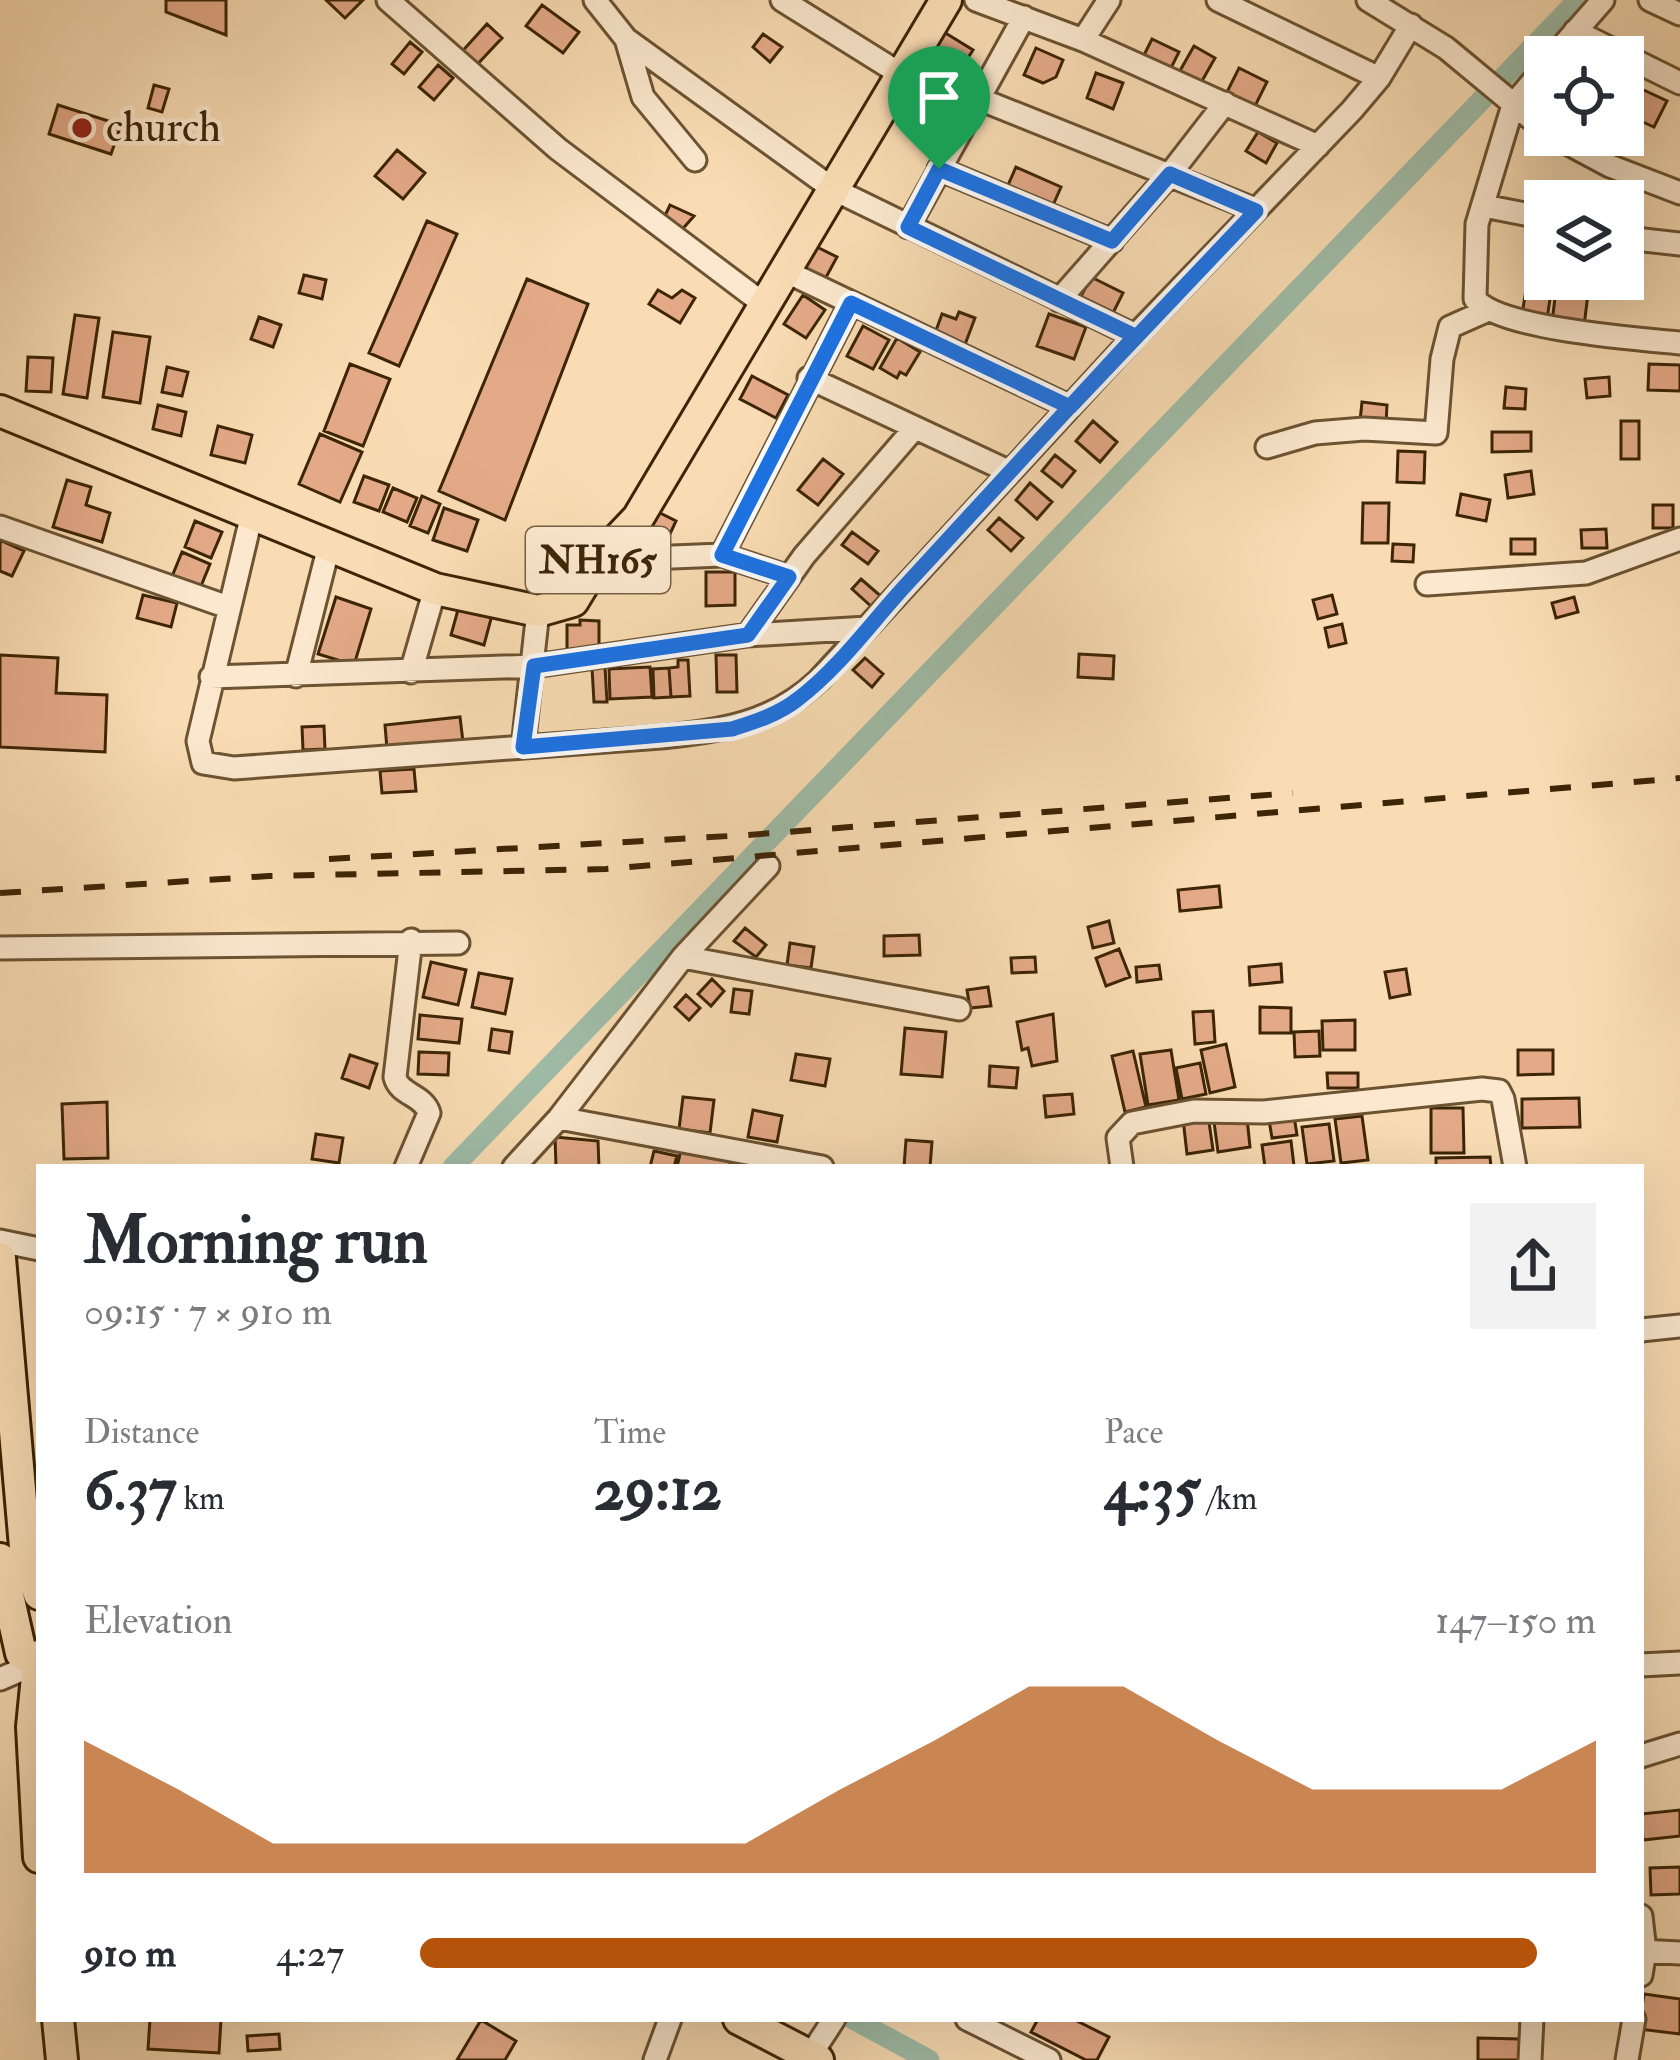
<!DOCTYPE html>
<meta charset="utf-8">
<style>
:root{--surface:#fff;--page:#f2f2f3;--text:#2b2b33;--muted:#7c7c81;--accent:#b45309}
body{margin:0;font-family:"IM FELL Double Pica",serif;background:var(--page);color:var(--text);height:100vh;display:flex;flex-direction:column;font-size:45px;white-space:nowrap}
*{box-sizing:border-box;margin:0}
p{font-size:39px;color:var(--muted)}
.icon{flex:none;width:66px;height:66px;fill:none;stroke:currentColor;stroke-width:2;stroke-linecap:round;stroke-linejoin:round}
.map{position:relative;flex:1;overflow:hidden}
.panel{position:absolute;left:36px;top:1164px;width:1608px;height:858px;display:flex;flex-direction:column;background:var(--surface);border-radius:0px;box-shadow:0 12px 48px #0002}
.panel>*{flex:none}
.controls{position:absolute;left:1524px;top:36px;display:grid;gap:24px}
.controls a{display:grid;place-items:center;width:120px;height:120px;border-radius:0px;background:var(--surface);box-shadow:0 12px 48px #0002;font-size:60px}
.pin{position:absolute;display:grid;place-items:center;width:102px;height:102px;color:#fff;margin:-123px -51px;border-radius:50% 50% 50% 0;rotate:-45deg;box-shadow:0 0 12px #0007}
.pin .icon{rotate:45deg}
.round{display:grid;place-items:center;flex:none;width:126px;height:126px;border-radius:0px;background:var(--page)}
.head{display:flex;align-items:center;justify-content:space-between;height:204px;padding:0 48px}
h1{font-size:66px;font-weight:800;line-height:90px}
.stats{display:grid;grid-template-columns:repeat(3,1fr);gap:18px;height:204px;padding:12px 48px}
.stats div{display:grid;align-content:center}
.stats b{font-size:60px;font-weight:800}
.stats small{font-size:33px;font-weight:400}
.stats p{font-size:33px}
.chart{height:336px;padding:24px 48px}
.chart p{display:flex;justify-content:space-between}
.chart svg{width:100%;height:216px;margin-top:12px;fill:var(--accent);opacity:.7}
ul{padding:0 48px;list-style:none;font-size:39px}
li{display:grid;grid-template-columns:192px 144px 1fr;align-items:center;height:90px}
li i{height:30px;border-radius:15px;background:var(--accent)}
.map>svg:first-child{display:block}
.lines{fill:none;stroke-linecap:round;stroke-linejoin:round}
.canal{stroke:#9fbca7;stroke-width:21}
.building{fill:#e4aa88;stroke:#3d2507;stroke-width:3}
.minor-casing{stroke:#6c5332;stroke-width:27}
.highway-casing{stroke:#3d2507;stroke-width:36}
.minor{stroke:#fbe8ce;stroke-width:21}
.highway{stroke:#f9dcb3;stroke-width:30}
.rail{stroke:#3d2507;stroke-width:6;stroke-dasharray:21 21;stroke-linecap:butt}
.route-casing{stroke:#fff;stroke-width:24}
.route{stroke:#1a73e8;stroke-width:15}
.poi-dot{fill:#8f2418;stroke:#fbe8ce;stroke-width:4.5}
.labels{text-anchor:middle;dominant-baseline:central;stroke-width:9;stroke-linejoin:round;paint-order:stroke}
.shield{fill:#fbe8ce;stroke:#766043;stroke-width:3}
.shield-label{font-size:39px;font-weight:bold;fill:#3d2507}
.poi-label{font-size:42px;fill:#3d2507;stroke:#fbe8ce;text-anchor:start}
</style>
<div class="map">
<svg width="1680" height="2060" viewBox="0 0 1680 2060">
<rect width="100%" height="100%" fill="#f9dcb3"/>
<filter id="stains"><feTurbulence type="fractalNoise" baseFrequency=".00167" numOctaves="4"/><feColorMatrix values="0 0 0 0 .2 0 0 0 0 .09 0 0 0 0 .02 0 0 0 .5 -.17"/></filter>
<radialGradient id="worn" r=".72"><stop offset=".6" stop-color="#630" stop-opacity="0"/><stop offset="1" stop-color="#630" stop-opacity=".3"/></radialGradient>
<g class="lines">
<path class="canal" d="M453,1167L1578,0
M853,2019L929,2060"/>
</g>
<path class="building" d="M166,0H226V35L166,12Z
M326,0H363L345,18Z
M542,5L579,32L563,53L526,26Z
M487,24L502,38L472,70L457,57Z
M939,29L973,50L956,76L922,55Z
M763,34L782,47L770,62L753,47Z
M1152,39L1179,52L1168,74L1141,61Z
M410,42L422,52L404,74L392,64Z
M1194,46L1215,58L1198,88L1177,76Z
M1036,48L1063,60L1056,77L1043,83L1024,75Z
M438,65L453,78L434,100L419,87Z
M1239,68L1267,82L1252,112L1224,98Z
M1096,73L1123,83L1113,109L1087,98Z
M1631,84L1667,101L1654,127L1623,113Z
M154,85L169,89L162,112L148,108Z
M58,105L121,125L111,154L49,134Z
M1258,132L1277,143L1266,163L1246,151Z
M397,150L425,173L403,199L375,176Z
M1016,167L1061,187L1050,212L1005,192Z
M670,205L694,216L679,233L661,224Z
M427,221L457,234L399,366L369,353Z
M1535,232L1545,234V262L1530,259Z
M815,246L837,257L824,281L802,270Z
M1530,264L1545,267V279H1553L1547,319L1522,315Z
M304,275L326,280L322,299L299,293Z
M1091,277L1123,293L1110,319L1078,302Z
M527,279L588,304L505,520L439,491Z
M658,290L672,298L682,290L695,298L680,323L649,304Z
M1556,290L1588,294L1584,326L1552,322Z
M803,295L825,310L806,338L784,324Z
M959,312L975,318L964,347L934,336L942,314L956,319Z
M1049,314L1086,327L1074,359L1037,346Z
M75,315L99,318L87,398L63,394Z
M259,317L281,325L273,347L251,339Z
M863,326L889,340L873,369L847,356Z
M113,332L150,337L140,403L103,397Z
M897,338L920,352L906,375L900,372L897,378L880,368Z
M28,357L53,358L51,392L26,391Z
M350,364L390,379L363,446L324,431Z
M1649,364L1680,365V391L1648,390Z
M167,367L188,372L182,396L162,392Z
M752,376L788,395L776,418L740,399Z
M1609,377L1610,396L1587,398L1585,379Z
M1506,387L1526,389L1525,409L1504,408Z
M1362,402L1387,405L1386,423L1360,421Z
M158,405L186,412L181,436L153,429Z
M1093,421L1117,442L1100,462L1076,441Z
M1621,421H1639V459H1621Z
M218,426L252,435L245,463L211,455Z
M1492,432H1531V451L1492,452Z
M320,434L362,452L340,502L299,484Z
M1398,451L1425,452L1424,483L1397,482Z
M1055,455L1075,471L1062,487L1042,471Z
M823,459L843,474L818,505L798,490Z
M1531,471L1534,494L1508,498L1505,475Z
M364,476L389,485L379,511L354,502Z
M67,480L91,487L86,505L110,513L102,542L53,527Z
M1030,483L1052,502L1037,519L1016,500Z
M393,488L417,498L407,522L383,512Z
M1461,494L1490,500L1486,521L1457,515Z
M422,496L440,504L428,533L410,526Z
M1363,503H1389L1388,543H1362Z
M1653,505H1673V528H1653Z
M444,508L478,520L467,551L433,540Z
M650,508L676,521L664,547L637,534Z
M999,518L1023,538L1011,551L988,530Z
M195,521L222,532L211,558L185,547Z
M1606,529L1607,548H1582L1581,530Z
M852,532L878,551L868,564L842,545Z
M1511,539H1535V554H1511Z
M0,540L24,551L12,576L0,571Z
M1393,544L1414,545L1413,562L1392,561Z
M182,552L210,564L199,591L171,579Z
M706,572H735V605L706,606Z
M861,579L883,598L873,608L852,589Z
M143,595L177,603L171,627L137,618Z
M1332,595L1337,614L1318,619L1313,600Z
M336,597L371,609L354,665L318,654Z
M1574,597L1578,612L1556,618L1552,603Z
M459,606L492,615L484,645L451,635Z
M580,620L599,621V650H567V625H580Z
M1342,624L1346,643L1329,647L1325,628Z
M1079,654L1114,656L1113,679L1078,677Z
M0,655L58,658L56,693L107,695L105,752L0,747Z
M716,655H736L737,692H717Z
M865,658L883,674L872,687L853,670Z
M678,660H688L690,696L671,697L669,668L678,667Z
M605,667L607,702H594L592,668Z
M650,667L652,697L610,699L609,669Z
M669,668L671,697L654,698L653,669Z
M460,717L463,742L387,749L385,725Z
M324,726L325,749L303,750L302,727Z
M414,769L416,791L382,793L380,771Z
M1219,886L1221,907L1180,911L1178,890Z
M1109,921L1114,943L1093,948L1088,927Z
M745,928L766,945L756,957L734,941Z
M919,935L920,955L884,956V936Z
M790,943L814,947L811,968L787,965Z
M1119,949L1130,977L1106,986L1096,958Z
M1035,957L1036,972L1012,973L1011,958Z
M431,962L466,970L458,1005L423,997Z
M1281,964L1282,982L1250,985L1249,967Z
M1159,965L1161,979L1137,982L1136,967Z
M1406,969L1410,994L1390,998L1385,972Z
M479,973L512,979L505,1014L472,1007Z
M712,979L724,991L711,1006L698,994Z
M988,987L991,1006L970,1008L967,990Z
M734,989L752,991L749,1014L731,1012Z
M686,995L700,1008L689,1020L675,1007Z
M1260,1007L1291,1008V1033H1260Z
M1213,1011L1215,1042L1195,1044L1193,1012Z
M1053,1014L1057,1061L1032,1066L1028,1048L1022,1050L1017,1022Z
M420,1015L462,1019L459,1043L418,1039Z
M1355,1020V1050H1323L1322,1021Z
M905,1028L946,1032L942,1077L901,1074Z
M492,1029L512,1032L509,1053L489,1050Z
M1319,1031L1320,1056L1295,1057L1294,1032Z
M1226,1044L1235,1087L1210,1093L1201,1050Z
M1171,1050L1179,1100L1148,1105L1140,1054Z
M1518,1050H1553V1074L1518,1075Z
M1133,1051L1146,1107L1125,1112L1112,1056Z
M419,1052L449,1053L448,1075L418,1074Z
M796,1054L830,1059L825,1086L791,1080Z
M350,1055L377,1064L369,1088L342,1078Z
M1200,1063L1206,1094L1182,1099L1176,1068Z
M990,1066L1018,1068L1016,1088L989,1086Z
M1327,1073H1358V1088H1328Z
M1072,1094L1074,1114L1046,1117L1044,1096Z
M683,1097L714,1100L710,1133L679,1129Z
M1579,1098L1580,1127L1522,1128V1099Z
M107,1102L108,1158L64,1159L62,1104Z
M1431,1108H1463L1464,1153H1431Z
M753,1110L782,1116L777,1142L748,1137Z
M1208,1115L1213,1150L1187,1154L1183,1119Z
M1294,1116L1297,1135L1272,1138L1269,1120Z
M1362,1116L1368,1160L1341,1163L1335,1119Z
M1247,1118L1250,1147L1218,1152L1214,1122Z
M1329,1124L1334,1161L1307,1164L1302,1127Z
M316,1134L343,1138L339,1163L312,1159Z
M555,1137L598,1141L599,1167H556Z
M906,1140L932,1142L930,1167H904Z
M1291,1141L1294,1166L1265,1167L1262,1145Z
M682,1146L732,1157L729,1167H677Z
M654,1151L677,1156L674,1167H650Z
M1490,1157L1491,1167H1436V1158Z
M1680,1810V1836L1643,1840L1641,1814Z
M1680,1867V1894L1651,1895L1650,1868Z
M1644,1994L1680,1999V2034L1639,2029Z
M150,2019H221L219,2053L148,2049Z
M1038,2019H1073L1109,2037L1097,2060H1086L1031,2032Z
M481,2020L516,2041L505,2060H457Z
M279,2034L280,2049L248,2051L247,2036Z
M1478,2038L1520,2039V2060H1478Z"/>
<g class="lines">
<defs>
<path id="minor" d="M388,0L558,149L765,305
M595,0L626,39L833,189L1135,336
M782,0L902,75
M976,0L1083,40L1318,146
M1218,0L1379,78
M1368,0L1446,48L1545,130
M1650,0L1680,14
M1575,31L1680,83
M626,39L643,97L695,160
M1083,40L1109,0
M1553,57L1603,0
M1545,67L1513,105L1477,224L1475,299C1499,329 1638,339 1680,343
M977,98L1256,210
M1552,135L1610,166L1680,193
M939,169L1112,241
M1484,206L1545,218
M908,227L1024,17
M1635,239L1680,244
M785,271L1070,407
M1059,300L1170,174L1225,103
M809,378L1010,472
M1267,447L1315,433L1364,429L1436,433L1442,359L1450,327L1486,311
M252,514L198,741L203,763L234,768L661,737C723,730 772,724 819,680L1135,336L1352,110L1379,78L1411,25
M0,527L228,607
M722,555L851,303
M598,560L722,555L789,577
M1427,584L1586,573L1680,539
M748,635L804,556L913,430
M411,672L435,589
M296,676L329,546
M211,677L534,666L748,635L867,628
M523,747L538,611
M0,948L458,943
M683,957L959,1009
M559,1118L822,1167
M406,1167L429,1113C424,1095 399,1095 395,1077L411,940
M514,1167L559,1118L683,957L768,866
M1122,1167L1118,1138L1132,1123L1194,1111L1264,1112L1482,1089L1499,1091L1503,1099L1515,1167
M0,1241L39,1249
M1641,1330L1680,1326
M1641,1665L1680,1663
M0,1679L37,1663
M1641,1756L1680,1744
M1641,1916L1645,1951L1641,1975
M1641,1951L1680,1953
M967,2019L1049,2060
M810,2056L834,2019
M655,2060L670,2019
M1530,2060L1532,2019
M1627,2060L1634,2019"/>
<path id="highway" d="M0,411L435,589L538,611L573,601L598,560L638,518L946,0
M0,1258L25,1547L39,1594
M0,1559L21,1653L39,1663
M39,1656L32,1727L39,1857
M58,2019L62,2060
M739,2019L818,2060"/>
</defs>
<use href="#minor" class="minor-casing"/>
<use href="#highway" class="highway-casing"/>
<use href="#minor" class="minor"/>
<use href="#highway" class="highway"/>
<path class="rail" d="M329,859L747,835L1293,793
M0,893L269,876L606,869L1680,778"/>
</g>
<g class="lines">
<defs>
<path id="route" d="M939,169L908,227L1135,336C1058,419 982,503 905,586C871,623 838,669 798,699C779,714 755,722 732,729L523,747L534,666L748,635L789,577L722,555L851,303L1070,407L1256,211L1170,174L1112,241L939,169"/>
</defs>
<use href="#route" class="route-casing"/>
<use href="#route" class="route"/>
</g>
<circle class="poi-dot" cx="82" cy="128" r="12"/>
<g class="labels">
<rect class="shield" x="526" y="527" width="144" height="66" rx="9"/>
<g class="shield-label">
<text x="598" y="560">NH165</text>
</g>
<g class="poi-label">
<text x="106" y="128">church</text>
</g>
</g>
<rect width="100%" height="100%" filter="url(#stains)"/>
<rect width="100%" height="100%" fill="url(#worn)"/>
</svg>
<div class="controls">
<a><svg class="icon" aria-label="locate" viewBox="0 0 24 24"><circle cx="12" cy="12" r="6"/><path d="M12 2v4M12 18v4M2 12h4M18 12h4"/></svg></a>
<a><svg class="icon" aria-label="layers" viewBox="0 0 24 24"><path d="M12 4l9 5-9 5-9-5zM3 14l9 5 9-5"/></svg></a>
</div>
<div class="pin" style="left:939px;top:169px;background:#1e9e55"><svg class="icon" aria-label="arrive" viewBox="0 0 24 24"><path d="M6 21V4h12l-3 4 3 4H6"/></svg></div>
<section class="panel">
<div class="head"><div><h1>Morning run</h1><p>09:15 · 7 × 910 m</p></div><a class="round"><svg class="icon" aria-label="share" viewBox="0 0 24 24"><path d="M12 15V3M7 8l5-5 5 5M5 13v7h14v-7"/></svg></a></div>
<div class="stats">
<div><p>Distance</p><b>6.37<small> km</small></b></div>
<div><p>Time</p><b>29:12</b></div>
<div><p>Pace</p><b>4:35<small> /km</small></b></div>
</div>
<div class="chart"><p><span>Elevation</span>147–150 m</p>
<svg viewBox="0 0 160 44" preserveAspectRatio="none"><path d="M0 44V17L10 27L20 38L30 38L40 38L50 38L60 38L70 38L80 27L90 17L100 6L110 6L120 17L130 27L140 27L150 27L160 17V44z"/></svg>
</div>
<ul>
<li><b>910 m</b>4:27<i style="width:95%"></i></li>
</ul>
</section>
</div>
